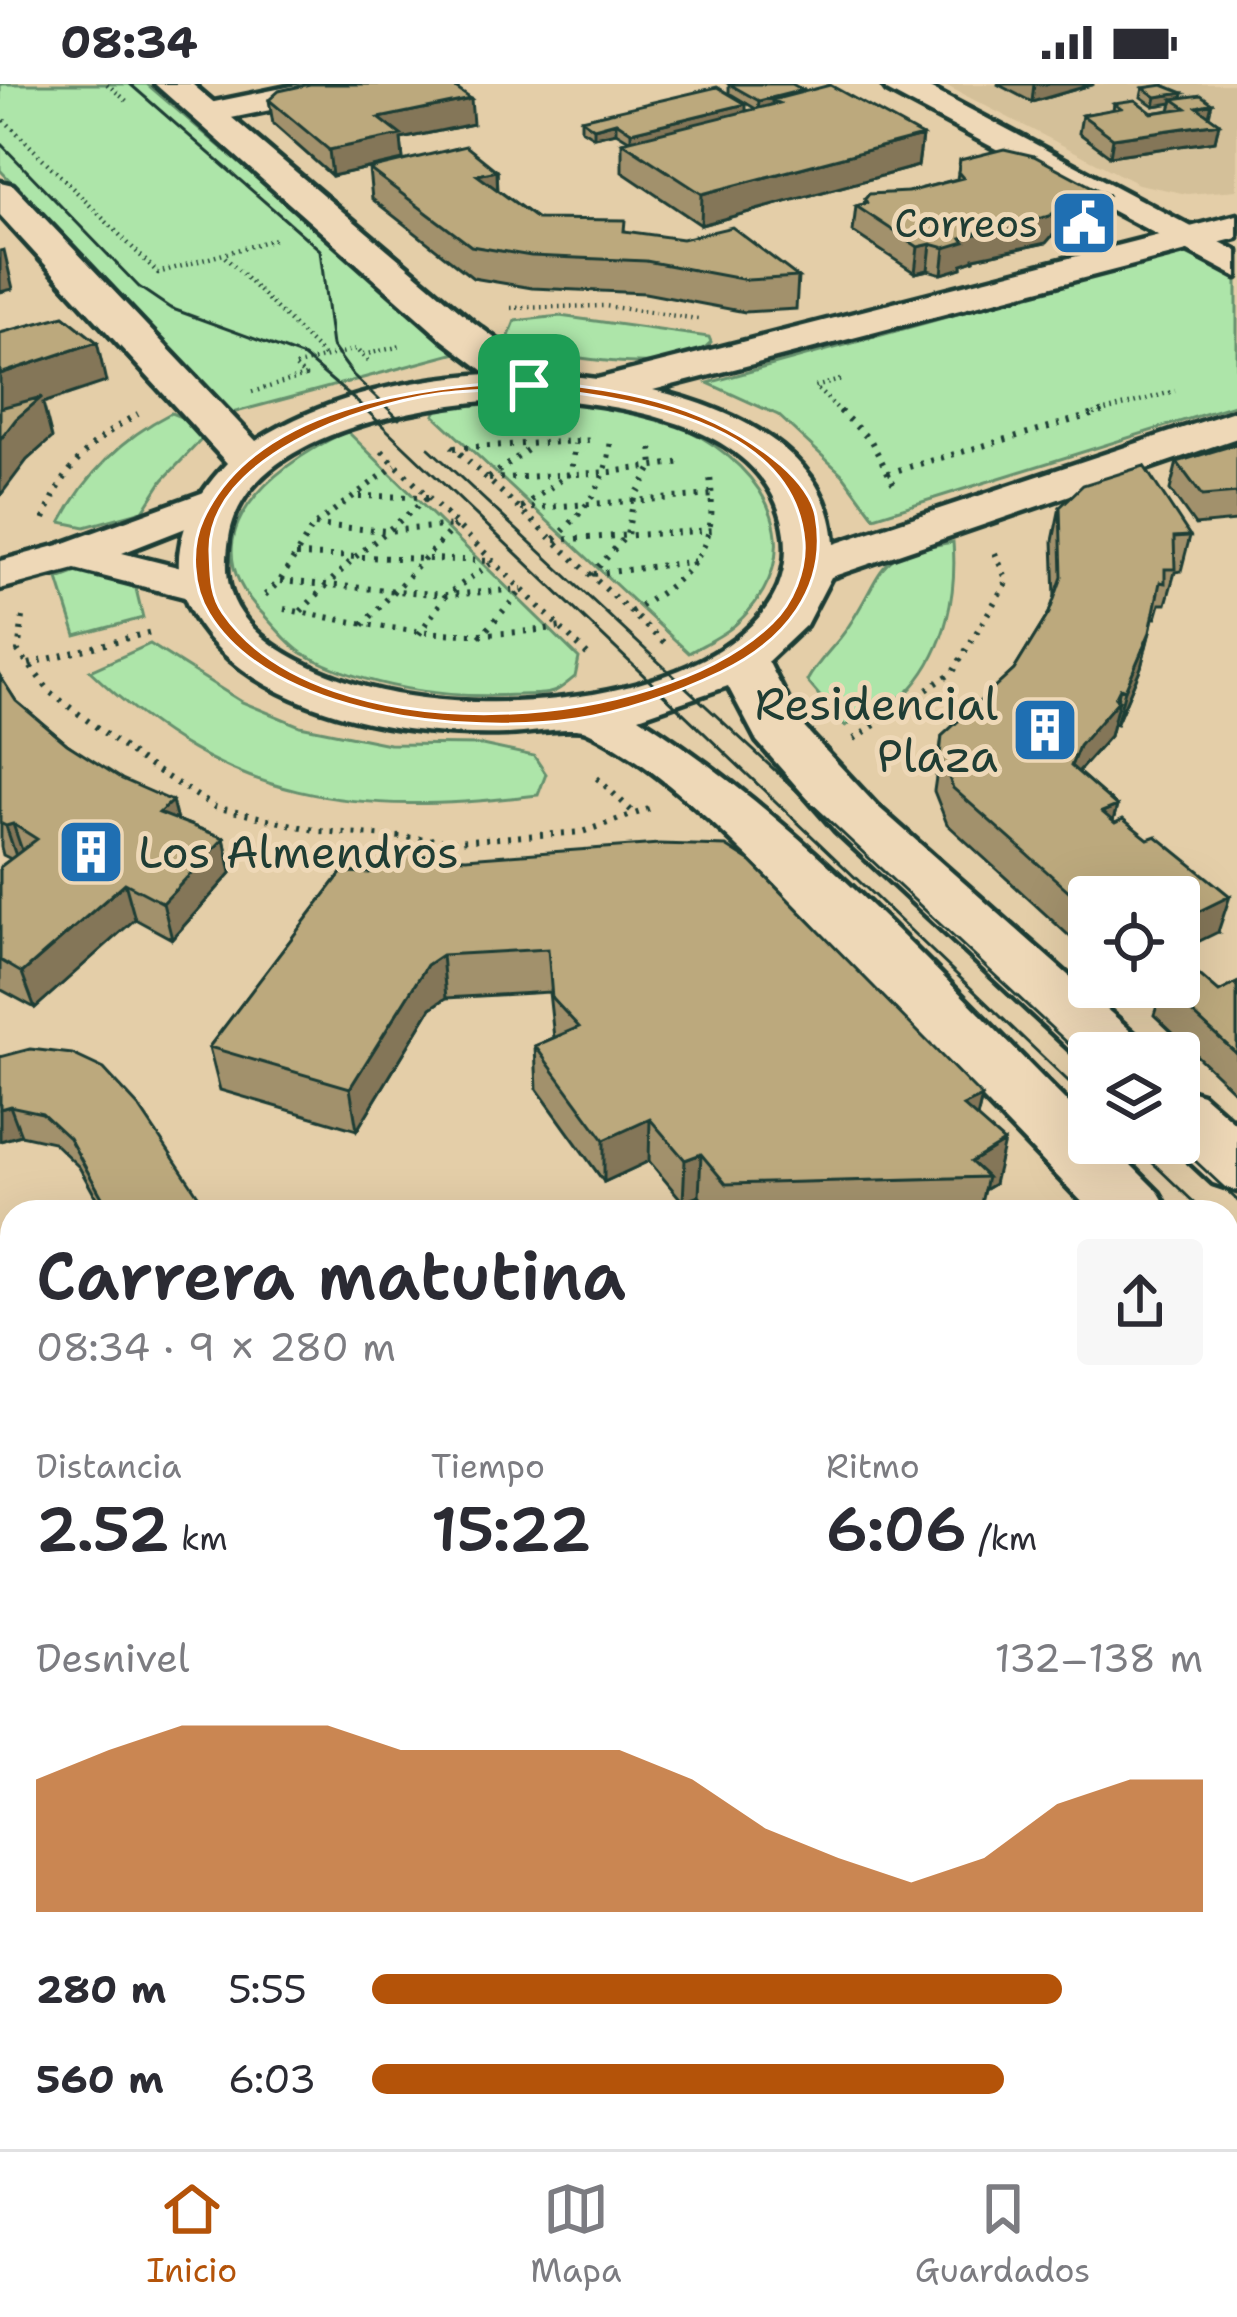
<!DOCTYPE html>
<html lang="es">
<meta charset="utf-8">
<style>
:root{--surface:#fff;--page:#f7f7f7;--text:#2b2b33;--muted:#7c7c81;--line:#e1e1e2;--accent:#b45309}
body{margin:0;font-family:"Shantell Sans",sans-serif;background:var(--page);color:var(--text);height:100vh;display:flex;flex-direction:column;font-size:45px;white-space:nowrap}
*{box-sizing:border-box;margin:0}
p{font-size:39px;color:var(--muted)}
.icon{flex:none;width:66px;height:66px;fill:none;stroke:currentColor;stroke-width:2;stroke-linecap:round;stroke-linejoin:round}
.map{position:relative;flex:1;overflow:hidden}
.sheet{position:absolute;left:0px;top:1116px;width:1239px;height:951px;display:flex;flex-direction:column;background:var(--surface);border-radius:36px 36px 0 0;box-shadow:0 12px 48px #0002}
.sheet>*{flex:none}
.fabs{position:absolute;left:1068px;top:792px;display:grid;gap:24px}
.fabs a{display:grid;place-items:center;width:132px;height:132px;border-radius:12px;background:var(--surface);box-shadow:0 12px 48px #0002;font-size:60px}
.pin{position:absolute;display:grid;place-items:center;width:102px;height:102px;color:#fff;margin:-51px;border-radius:24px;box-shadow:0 6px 18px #0006}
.round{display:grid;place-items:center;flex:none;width:126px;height:126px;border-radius:12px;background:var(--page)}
.headline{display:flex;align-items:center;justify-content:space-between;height:204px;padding:0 36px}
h1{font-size:66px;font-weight:600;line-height:90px}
.figures{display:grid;grid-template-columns:repeat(3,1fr);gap:18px;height:204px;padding:12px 36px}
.figures div{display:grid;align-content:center}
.figures b{font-size:60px;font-weight:600}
.figures small{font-size:33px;font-weight:400}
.figures p{font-size:33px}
.chart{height:336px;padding:24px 36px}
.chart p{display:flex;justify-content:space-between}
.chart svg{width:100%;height:216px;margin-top:12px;fill:var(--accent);opacity:.7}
ul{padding:0 36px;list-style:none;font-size:39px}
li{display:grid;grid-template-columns:192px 144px 1fr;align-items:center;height:90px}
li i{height:30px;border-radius:15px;background:var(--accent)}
.status{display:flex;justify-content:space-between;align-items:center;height:84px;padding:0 60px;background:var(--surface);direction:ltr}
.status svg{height:33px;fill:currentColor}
.tabs{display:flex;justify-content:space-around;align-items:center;height:168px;border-top:3px solid var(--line);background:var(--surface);font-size:33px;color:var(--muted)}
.tabs a{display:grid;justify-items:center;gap:6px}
.tabs .current{color:var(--accent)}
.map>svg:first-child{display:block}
.built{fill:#d4c099}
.green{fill:#ade5a9;stroke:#66916e;stroke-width:3}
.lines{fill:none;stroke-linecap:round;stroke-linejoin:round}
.street-casing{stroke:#1f3d34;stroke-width:9}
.secondary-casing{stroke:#1f3d34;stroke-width:9}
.path-far1{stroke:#1f3d34;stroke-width:4.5;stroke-dasharray:1.5 4.5;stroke-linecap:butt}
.path{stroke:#1f3d34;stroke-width:6;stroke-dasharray:3 8;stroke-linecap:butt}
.street{fill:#eed8b7;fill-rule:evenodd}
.secondary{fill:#eed8b7;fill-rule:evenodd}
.tram{stroke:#1f3d34;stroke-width:3}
.wall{fill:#a2916c;stroke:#1f3d34;stroke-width:3}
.shaded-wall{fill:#847658;stroke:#1f3d34;stroke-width:3}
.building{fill:#bca97d;stroke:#1f3d34;stroke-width:3}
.route{fill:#b45309;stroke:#fff;stroke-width:3;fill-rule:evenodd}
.labels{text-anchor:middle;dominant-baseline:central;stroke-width:10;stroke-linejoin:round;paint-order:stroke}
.far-poi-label{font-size:39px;fill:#1f3d34;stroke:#eed8b7;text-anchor:end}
.poi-label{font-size:45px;fill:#1f3d34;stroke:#eed8b7;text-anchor:end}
</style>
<div class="status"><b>08:34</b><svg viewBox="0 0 49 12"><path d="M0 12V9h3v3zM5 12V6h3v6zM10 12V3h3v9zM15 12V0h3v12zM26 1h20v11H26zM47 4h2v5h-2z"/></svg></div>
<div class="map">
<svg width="1237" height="2065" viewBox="0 0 1237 2065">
<rect width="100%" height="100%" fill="#e4cea8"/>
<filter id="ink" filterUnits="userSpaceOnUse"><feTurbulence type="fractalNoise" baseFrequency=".00833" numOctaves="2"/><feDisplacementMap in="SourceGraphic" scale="24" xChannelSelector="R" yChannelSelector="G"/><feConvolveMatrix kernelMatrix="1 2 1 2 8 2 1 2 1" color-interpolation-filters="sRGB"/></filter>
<g filter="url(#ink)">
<path class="built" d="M943,0H1237V106L1187,110L1138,100Z"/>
<path class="green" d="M0,0H147L460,268L232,329L0,86Z
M1182,168L1237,195V320L874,433L843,391L778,331L708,299Z
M560,232L709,253L711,258C674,298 575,270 523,267L509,252L515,237Z
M488,316C551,316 628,316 686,345C769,386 814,468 736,540C723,552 704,560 689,569L434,331L440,322Z
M171,329L186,335L202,355L163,396L143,427L85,443L61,438C86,390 122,354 171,329Z
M347,347L579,574L575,593C569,597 560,606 553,608C542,612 527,610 516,611C445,615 366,604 302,569C288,560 275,543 263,530C183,450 276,381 347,347Z
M953,458C957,508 947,563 912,603C897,620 865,631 845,642L807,597C818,576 836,562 848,543C888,483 871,470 953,458Z
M77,488L109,491L136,505L143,534L76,552L58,495Z
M150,560L242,618L300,642L389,660L482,661L534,672L546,690L538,711C354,733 230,720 90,587Z"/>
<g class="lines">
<defs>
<path id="street" d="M302,0H365L349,10L207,39L191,29L195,22Z
M882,0H922L1237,167V193L887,7Z
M218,403L234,407L240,416L234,425L122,469L221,494L228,504L221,514L204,518L75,485L0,505V477L59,461Z
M1227,1151H1237V1205H1227Z
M12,1203V1261L0,1262V1204Z
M753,2055H854L858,2065H757Z"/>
<path id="secondary" d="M155,0H192L473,238L540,288L597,295L1237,131V154L653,306C732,325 829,366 834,460L1237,326V354L831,493L806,541L768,577L799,638L876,721L1137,952L1146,969H1089V983L836,747L757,657L728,602L639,633C809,741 946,899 1089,1040V1059H1109L1159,1109L1170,1128H1092C1006,1039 920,949 833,860C770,794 668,684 586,647C573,641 524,650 506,650C411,653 286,634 217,563C158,502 172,436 227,379L0,131V98L13,101L256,357C325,313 407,295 488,290L443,256ZM529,313C615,320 756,336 782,435C790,464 786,497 768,522C695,624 469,635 359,601C315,587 255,562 234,517C225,497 226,474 229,454C246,341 440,319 529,313Z
M1179,1003L1202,1010L1237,1041V1107L1213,1099L1170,1059H1179Z
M1227,1191L1237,1195V1261L1227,1257Z"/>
</defs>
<use href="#street" class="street-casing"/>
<use href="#secondary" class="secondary-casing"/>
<path class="path-far1" d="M107,0L129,19
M0,32L158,189L278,154
M225,173L325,273
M511,224L605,222L698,235
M363,271L401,262
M840,296L815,303L843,330
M252,308L305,292L294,282L356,265L368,278
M1094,330L1175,307"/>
<path class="path" d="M840,327L871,357L897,406
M452,362L665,560
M454,364L596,356
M382,367L593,576
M888,389L1105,327
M489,394L530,364
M489,395L611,388L683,378
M359,412L428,413
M522,423L571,389L575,360
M521,425L714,411
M44,435C63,385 92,355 138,330
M315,441L387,447L456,441
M555,455C587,424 608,399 611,353
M555,456L714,446
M296,471L493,477
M594,490L698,477
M591,491L627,451L634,414L653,382L651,362
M280,497L446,511L522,505
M265,511L280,497L314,441L396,381
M284,525C389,545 453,559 561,543
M301,527L354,474L429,413
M631,528C692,491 719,468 710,393
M23,533L18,567L51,609L143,678L215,723L319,747L456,757L582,748L649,725
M363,541L455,442
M419,550L446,511L493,478
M480,553L521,507
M29,580L155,547
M854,655L953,588L1007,497L995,469
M597,694L635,730"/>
<use href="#street" class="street"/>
<use href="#secondary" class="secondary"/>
<path class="tram" d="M130,0L320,166L332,262L353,291L399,335
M0,59L139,203L170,224L304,273L363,323L1089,1017
M429,364L1089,979
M1132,1059L1204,1128
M1176,1059L1237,1116
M1227,1150L1237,1160"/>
</g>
<path class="wall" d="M729,0L803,8L922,52L918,82L701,141L622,88V58L629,56L616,48L594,53L581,45V35L746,27L756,25L729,9Z
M997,0H1094L1032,18Z
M1143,4L1183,9L1182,14L1219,39L1215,57L1110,72L1079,49L1082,31L1113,26L1114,19L1152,29L1170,26L1172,19L1154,22L1141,13Z
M269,16L473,40L401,55L403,76L332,92L273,40Z
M960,76L1107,111L1102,137L1098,139L1096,146L1090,148L1052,152L1046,159L974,174V176L962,180V184L942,190L928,186L915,189L853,148L856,122L864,120L865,115L908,108L957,95Z
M369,85L497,87L498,106L537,135L625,147L798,193L796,225L745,228L645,209L532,204L473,194L372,115Z
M1237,360V437L1195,441L1170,406L1177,378Z
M1060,423L1190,452L1181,487L1175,488L1166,520H1160L1156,534H1153L1141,583L1116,641L1113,640L1110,652L1078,688L1117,722L1113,737L1218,848L1089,813V870L947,740L934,707L942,652L1014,586L1049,529L1055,514L1053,457Z
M0,592L16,617L67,660L177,736L224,754L231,789L172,855L135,835L35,924L0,905V783L11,775L3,771L1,763Z
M342,788L982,1013L977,1034L994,1100L984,1106L979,1128H712L699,1112L683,1118L649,1077L604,1098L537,1005L535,962L554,954L549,908L446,914L431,924L357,1046L220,1006L209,963Z
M1237,899V1010L1154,931L1163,903L1219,908Z
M0,973L204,1120L207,1128H104L79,1083L53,1058L21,1051L0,1057Z
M982,2055H1040L1026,2065H988Z
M1058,2055H1227L1237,2065H1065Z"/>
<path class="shaded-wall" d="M1034,0H1094L1032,18Z
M803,6L802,15L779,19L772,16V23L758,26L759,17Z
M1183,9L1181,18L1173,15L1172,19L1154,22L1156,13Z
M471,15L473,40L401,55L403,76L332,92L329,66L379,34Z
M1212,19L1208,36L1197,23Z
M746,20V29L631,58V48Z
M616,38V48L594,53V44Z
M1219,39L1215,57L1110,72L1113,54Z
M922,52L918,82L701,141L702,110Z
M497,87L498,118L477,91Z
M1107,111L1102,137L1098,139L1096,146L1052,152L1046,159L974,174V176L962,180V184L942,190L945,164L974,149Z
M931,160L928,186L915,189L918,163Z
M4,166L13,205L0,208V167Z
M97,258L106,298L43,319L52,354L27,376L0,412V356L16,335L0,333V290Z
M1150,548L1141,583L1116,641L1125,606Z
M1120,604L1116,620L1119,616L1110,652L1070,697L1071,682L1079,662L1115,614Z
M172,717L181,752L159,729Z
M1117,722L1107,758L1102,728Z
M13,740L25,775L18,778L6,742Z
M224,754L231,789L172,855L163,819Z
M125,799L135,835L35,924L22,889Z
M1230,812L1218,848L1179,867V837Z
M442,871L446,914L431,924L357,1046L350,1004L427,881Z
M982,1013L972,1055L963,1022Z
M10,1022L21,1051L0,1057V1025Z
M650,1035L649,1077L604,1098V1056Z
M1004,1058L994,1100L984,1106L987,1093L971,1078Z
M701,1070L699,1112L683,1118L685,1076Z
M1237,1495V1520L1227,1527V1510Z
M4,1965L12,1973V2022L0,2042V1972Z
M326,2055H341L346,2065H320Z
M1023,2055H1040L1026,2065H1013Z"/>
<path class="building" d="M310,0H450L471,15L379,34L401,51L329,66L269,16L279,7Z
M729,0H792L803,6L759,17Z
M830,1L922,52L702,110L622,58L779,19L772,16Z
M1163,1L1183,9L1156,13L1143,4Z
M717,3L746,20L631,48L616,38L594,44L581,35Z
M1201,11L1212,19L1197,23L1219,39L1113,54L1082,31L1121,24L1114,19L1135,16L1152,29L1186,24L1173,15Z
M466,62L497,87L477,91L537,135L625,136L624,147L682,155L732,143L798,193L747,196L646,177L531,172L471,162L369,85Z
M1004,65L1034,72L1107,111L1095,115L1101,120L1095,122L1057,126L1050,132L974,149L977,150L962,154L965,158L945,164L931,160L918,163L856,122L867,119L865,115L869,110L908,108L963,94L958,88L960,76Z
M64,232L97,258L0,290V249Z
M42,313L16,335L0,356V324Z
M1237,360V409L1202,412L1177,378Z
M1144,382L1190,452L1174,453L1175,485H1165V499L1160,498L1150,548L1125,606L1120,604L1115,614L1119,616L1079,662L1071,682L1117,722L1102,728L1115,739L1123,735L1148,755L1156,752L1230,812L1179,837V813H1089V825L953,704L940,671L942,652L1014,586L1049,529L1062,493L1060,423L1083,401Z
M0,592L16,617L67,660L122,695L172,717L159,729L224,754L163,819L125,799L22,889L0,876V783L37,755L13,740L6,742L0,739Z
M659,760L726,762L751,778L982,1013L963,1022L1004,1058L971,1078L987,1093L726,1100L701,1070L685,1076L650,1035L604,1056L535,962L579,943L552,914L548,865L442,871L427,881L350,1004L209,963L342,788L370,789L402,770L466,774Z
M1195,887L1219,908L1237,899V970L1164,903H1179V895Z
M30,965L72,970L104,985L139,1023L204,1120L108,1124L69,1054L42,1029L10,1022L0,1025V973Z
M1227,1267L1237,1278V1495L1234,1497L1227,1496Z
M1237,1768V2065H1101L1094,2055H1227V1775Z
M0,1791L12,1799V1818L10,1822L12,1823V1970L4,1965L0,1972Z
M117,2055H326L320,2065H111Z"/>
</g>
<path class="route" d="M529,297C618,304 702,318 774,375C791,388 812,410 816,432C829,504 784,558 721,588C675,610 627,627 576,635C468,651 272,633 209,530C192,503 190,463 203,435C256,321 419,303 529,297ZM529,304C626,312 795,337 804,458C806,486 793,519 772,539C657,651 322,672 223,529C210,510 211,491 210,468C207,374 363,320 438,310C468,306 499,306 529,304Z"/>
<defs>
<symbol id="civic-square" viewBox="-11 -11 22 22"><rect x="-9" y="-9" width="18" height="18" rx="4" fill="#1f6fb2" stroke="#eed8b7"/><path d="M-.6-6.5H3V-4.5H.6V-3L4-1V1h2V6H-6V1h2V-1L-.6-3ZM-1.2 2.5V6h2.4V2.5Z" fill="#fff"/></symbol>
<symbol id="building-square" viewBox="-11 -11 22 22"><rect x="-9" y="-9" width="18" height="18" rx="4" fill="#1f6fb2" stroke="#eed8b7"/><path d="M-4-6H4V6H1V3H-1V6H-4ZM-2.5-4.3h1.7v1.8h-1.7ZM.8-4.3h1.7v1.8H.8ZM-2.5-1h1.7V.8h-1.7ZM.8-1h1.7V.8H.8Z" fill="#fff"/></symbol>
</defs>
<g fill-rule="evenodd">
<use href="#civic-square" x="1046" y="101" width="76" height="76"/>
<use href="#building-square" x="1007" y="608" width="76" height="76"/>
<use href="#building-square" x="53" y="730" width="76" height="76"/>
</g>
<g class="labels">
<g class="far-poi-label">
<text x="1038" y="139">Correos</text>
</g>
<g class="poi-label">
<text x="998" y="620">Residencial<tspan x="998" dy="52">Plaza</tspan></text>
<text x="138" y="768" text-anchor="start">Los Almendros</text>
</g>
</g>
</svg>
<div class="fabs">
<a><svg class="icon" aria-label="locate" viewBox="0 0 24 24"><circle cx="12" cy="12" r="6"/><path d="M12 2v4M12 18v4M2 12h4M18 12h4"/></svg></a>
<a><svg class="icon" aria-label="layers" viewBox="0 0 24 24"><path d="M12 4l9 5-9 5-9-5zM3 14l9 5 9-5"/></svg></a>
</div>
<div class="pin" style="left:529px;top:301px;background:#1e9e55"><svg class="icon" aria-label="arrive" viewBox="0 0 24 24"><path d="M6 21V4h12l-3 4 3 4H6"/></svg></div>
<section class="sheet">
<div class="headline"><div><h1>Carrera matutina</h1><p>08:34 · 9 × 280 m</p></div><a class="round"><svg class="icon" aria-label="share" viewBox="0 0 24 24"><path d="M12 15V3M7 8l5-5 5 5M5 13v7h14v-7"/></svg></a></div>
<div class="figures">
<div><p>Distancia</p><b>2.52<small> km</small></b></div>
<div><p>Tiempo</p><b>15:22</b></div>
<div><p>Ritmo</p><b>6:06<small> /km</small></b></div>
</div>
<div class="chart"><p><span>Desnivel</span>132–138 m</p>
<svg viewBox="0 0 160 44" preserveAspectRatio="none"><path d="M0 44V17L10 11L20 6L30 6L40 6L50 11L60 11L70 11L80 11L90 17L100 27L110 33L120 38L130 33L140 22L150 17L160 17V44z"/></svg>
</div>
<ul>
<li><b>280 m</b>5:55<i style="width:83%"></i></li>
<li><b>560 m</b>6:03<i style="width:76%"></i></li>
</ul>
</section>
</div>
<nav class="tabs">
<a class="current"><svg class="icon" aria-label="home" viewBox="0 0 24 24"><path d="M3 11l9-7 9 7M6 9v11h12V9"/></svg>Inicio</a>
<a><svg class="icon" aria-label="map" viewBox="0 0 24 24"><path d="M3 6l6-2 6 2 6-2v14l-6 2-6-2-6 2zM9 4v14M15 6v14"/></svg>Mapa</a>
<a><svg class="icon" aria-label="saved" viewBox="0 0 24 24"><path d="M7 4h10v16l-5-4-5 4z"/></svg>Guardados</a>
</nav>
